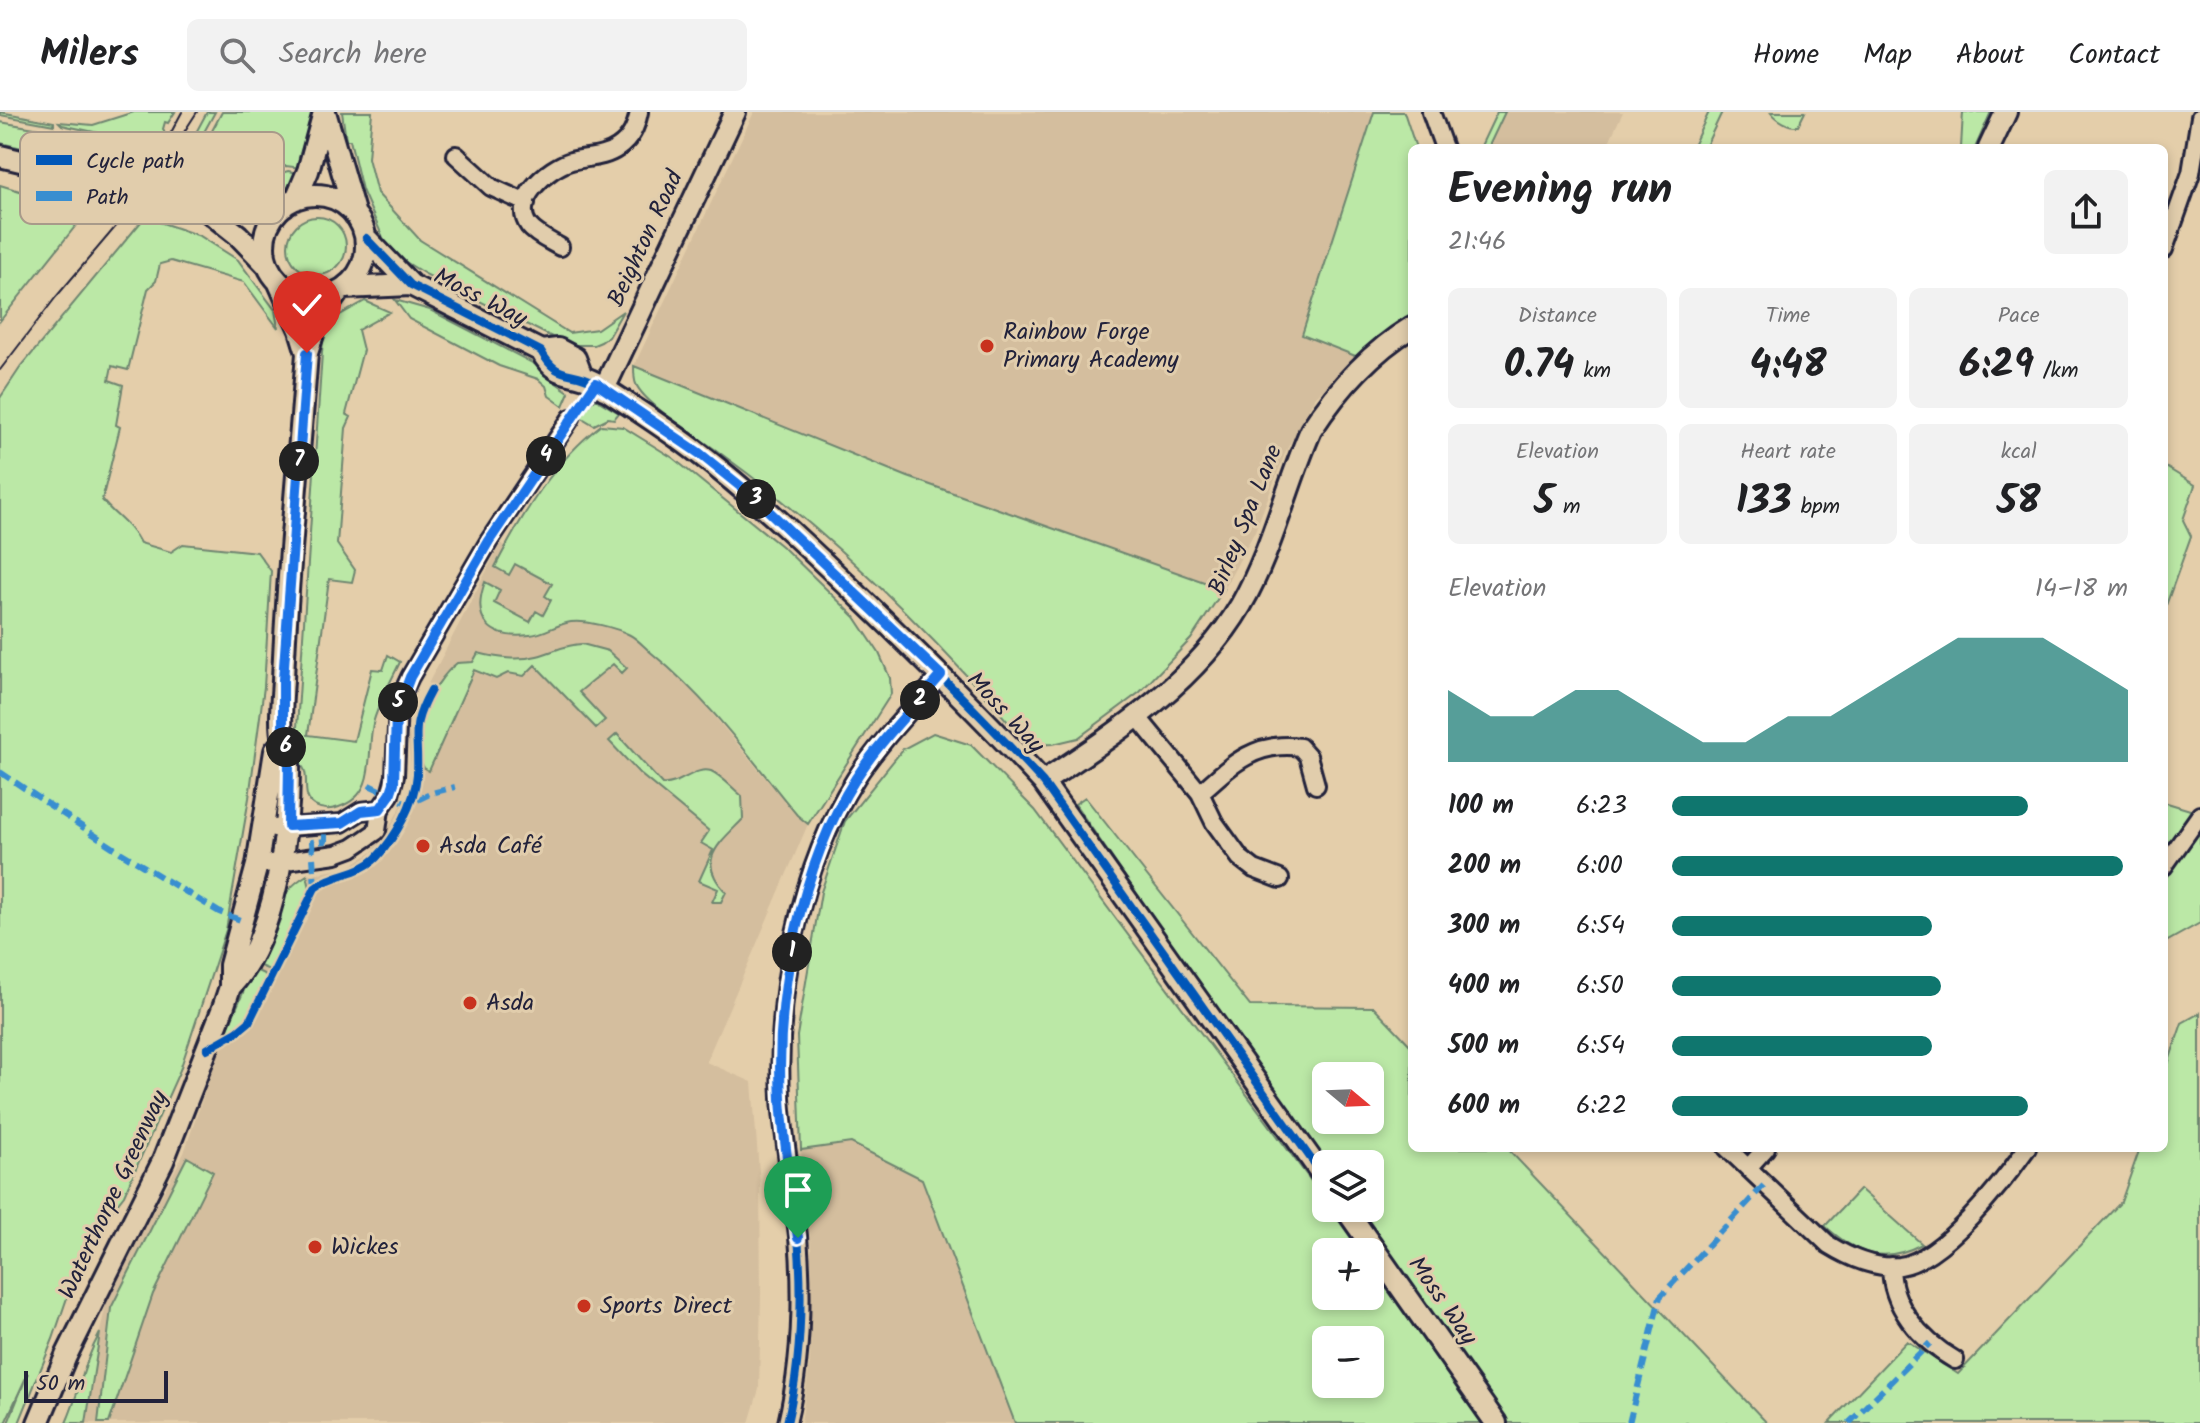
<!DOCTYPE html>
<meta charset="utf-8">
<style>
:root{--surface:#fff;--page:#f2f2f2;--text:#202124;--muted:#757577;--line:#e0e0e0;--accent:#0f766e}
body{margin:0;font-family:Kalam,sans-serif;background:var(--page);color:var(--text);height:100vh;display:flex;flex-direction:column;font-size:30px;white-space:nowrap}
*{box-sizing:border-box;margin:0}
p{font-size:26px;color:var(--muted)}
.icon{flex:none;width:44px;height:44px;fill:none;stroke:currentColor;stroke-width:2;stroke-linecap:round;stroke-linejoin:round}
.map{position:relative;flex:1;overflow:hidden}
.side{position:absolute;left:1408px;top:32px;width:760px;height:1008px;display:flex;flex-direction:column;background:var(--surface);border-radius:12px;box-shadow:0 4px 12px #0003}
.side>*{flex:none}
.needle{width:52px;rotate:109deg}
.tools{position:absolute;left:1312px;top:950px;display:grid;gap:16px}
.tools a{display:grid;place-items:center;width:72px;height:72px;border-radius:12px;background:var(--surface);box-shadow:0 4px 12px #0003;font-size:40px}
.scale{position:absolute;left:24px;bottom:20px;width:144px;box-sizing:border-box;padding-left:8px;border:4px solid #22223b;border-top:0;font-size:22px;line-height:28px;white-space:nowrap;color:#22223b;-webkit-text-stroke:6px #e1cdac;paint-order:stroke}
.pin{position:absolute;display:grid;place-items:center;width:68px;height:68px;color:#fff;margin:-82px -34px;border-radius:50% 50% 50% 0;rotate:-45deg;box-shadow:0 0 8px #0007}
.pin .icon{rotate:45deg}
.km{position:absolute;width:40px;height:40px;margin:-20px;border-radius:50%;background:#222;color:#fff;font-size:22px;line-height:40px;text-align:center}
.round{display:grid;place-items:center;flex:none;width:84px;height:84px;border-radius:12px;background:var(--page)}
.headline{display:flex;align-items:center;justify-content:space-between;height:136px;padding:0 40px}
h1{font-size:44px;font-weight:700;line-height:60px}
.metrics{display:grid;grid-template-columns:repeat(3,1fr);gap:12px;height:136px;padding:8px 40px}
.metrics div{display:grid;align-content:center;border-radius:12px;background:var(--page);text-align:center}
.metrics b{font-size:40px;font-weight:700}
.metrics small{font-size:22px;font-weight:400}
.metrics p{font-size:22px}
.chart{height:224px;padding:16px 40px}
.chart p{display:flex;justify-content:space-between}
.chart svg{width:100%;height:144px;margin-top:8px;fill:var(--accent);opacity:.7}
ul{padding:0 40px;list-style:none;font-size:26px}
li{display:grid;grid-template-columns:128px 96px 1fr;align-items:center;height:60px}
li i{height:20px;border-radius:10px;background:var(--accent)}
header{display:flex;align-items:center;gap:48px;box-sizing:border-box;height:112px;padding:0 40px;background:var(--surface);border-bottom:2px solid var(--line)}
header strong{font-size:38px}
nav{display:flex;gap:44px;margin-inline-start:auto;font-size:28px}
.search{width:560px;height:72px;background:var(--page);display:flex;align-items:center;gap:20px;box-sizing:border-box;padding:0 28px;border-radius:12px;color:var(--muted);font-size:30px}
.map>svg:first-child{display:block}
.built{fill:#d4be9e}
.green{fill:#bbe8a6;stroke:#6e8570;stroke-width:2;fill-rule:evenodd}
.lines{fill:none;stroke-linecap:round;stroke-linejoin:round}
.minor-casing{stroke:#22223b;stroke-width:22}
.tertiary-casing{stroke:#22223b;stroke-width:26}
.minor{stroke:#e1cdac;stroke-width:16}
.tertiary{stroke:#e1cdac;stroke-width:20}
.tram{stroke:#22223b;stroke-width:2}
.quiet{stroke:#398ed0;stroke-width:6;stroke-dasharray:12 6;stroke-linecap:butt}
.cycleway-casing{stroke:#e1cdac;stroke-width:13}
.cycleway{stroke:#0057b8;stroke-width:8}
.route-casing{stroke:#fff;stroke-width:16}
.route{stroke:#1a73e8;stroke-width:10}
.poi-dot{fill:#c8321e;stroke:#e1cdac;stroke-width:3}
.labels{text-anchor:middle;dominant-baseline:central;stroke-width:6;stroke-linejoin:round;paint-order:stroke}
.street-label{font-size:24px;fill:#22223b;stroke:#e1cdac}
.poi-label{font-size:24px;fill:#22223b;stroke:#e1cdac;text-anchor:start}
.key{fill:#e1cdac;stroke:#a89a8a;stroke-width:2}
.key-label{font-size:22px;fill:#22223b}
</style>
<header>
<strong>Milers</strong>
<div class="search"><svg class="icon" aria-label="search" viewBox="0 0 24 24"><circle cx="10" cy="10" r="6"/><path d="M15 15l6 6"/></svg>Search here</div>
<nav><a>Home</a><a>Map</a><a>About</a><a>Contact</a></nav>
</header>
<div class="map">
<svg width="2200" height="1311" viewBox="0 0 2200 1311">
<rect width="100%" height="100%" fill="#e4ceaa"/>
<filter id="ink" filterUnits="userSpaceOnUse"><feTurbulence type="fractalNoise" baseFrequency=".0125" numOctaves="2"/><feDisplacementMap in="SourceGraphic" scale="16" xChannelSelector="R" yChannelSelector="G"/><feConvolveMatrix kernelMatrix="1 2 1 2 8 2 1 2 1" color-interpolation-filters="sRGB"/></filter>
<g filter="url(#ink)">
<path class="built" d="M754,0H1374L1302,222L1358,245L1315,285L1286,339L1255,419L1224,477L908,365L634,254Z
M1497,0H1623L1606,36H1480Z
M501,431L616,511L685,569L796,703L808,712L706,950L752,970L760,1072L761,1182L759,1277L749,1311H81L107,1187L184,1041L215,950L280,790L294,771L307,763L347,756L372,740L394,707L406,685L412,662L408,628L415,597Z
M851,1031L922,1066L1015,1311H801L810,1249L811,1138L801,1038Z"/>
<path class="green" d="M0,0L54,10V13L0,3Z
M134,0H175L168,11L165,10L163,17L165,22L151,41L146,42L103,22L62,13L59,10L93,13Z
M207,0H215L187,51L182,54L174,51L192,28Z
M222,0H314L301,56L286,54L260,61L230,50L195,51Z
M342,0H372L368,46L377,81L420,128L569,221L597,217L623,199L608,225L601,230L594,233H574L552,225L425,162L401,147L384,128L362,78L350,28H346Z
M1374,0H1404L1416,36H1412V201L1396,211L1358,245L1302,223Z
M1497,0H1505L1488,36H1480Z
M1709,0H1722L1705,36H1692Z
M1771,0H1805L1798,14C1789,15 1777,8 1771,0Z
M1963,0H1991L1975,36H1961Z
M0,10L103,28C114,36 113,43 111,56L0,31Z
M288,59L299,61C290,77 279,84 261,85L258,80L264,66Z
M0,73L23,80L64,77L93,86V92L0,209Z
M145,105L200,124L238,148L275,198L278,216L244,170L171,149L160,152L156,169L148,177L128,258L112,254L109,268L123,273L116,313L120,315L102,388C115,404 131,413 140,431L171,440L183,432L257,440L271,459L264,575L249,686L226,818L180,958L124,1083L85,1133L53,1227L19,1311H8L28,1261L5,1311H0V286L20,256Z
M288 134a29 29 0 1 1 58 0a29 29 0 1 1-58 0Z
M395,188L430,198L548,259L546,264L569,280L563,294L549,284L546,274L538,267L499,254L409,207Z
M365,189L390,200L358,218L363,238L346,302L351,305L346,316L337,432L355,458L352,470L329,467L308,623L354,629L372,557L383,558L388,543L400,550C391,569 380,588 374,608C365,636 380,682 339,695C332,698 322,698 315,694C302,686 308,672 305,660C304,655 298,649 295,645L323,226L333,207Z
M634,254L908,365L1224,477L1191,527L1140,580L1078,626L1053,632L1028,633C936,525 835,424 720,341C701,327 645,293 636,272C634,268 634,259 634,254Z
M593,288H597L619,301L614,307L608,306L594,313L579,304Z
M601,313L623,315L673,346L786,438L855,505L879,541L890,566L891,582L808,712L797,703C752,648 709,588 654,543C646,537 638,527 630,523C617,516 586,508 571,510C557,512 544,522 530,523C490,528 471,508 485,470L500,478L494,491L530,510L536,499L543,503L551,488L545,484L552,472L515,452L509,463L495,455C522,403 554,349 601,313Z
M2164,354L2195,373L2183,408L2191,424L2164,499Z
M582,532L608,539L627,556L622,561L613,552L579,580L605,608L596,616L535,553L524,564L508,561L496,567L474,558L429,659L424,656C409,623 430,572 457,551L473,550L478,541C498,546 517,549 537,544C553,540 566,532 582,532Z
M933,621L971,633L1035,698L1314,1073L1326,1091V1096H1330L1361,1140H1326V1184H1370V1153L1482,1311H1015L922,1067L851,1031L801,1038L797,924L821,780L845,709L903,637ZM1326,1228H1370V1272H1326Z
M617,622L662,672C680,674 695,654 711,659C721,663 733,677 742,684L743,707C719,732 695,748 726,780L721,790H712L718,777L699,769L713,738L701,731L709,719L640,662L609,629Z
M1085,685L1250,894L1374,895L1412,935V1036H1507L1767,1311H1504L1354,1096H1370V1052H1326L1309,1032L1075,692ZM1326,964H1370V1008H1326Z
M2164,690L2200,701V811L2164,831Z
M307,763L311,781L272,859L255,852L262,835L271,830L281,805L277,797C284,782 292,772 307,763Z
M253,857L268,864L245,911L225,923Z
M2200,901V1311H1829L1907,1229L1958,1262L2121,1090L2140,1036H2164V964L2182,911Z
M187,1045L213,1060L153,1182L109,1311H98L111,1196Z
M1860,1077L1922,1132C1882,1153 1856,1142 1825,1114Z
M100,1221L86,1311H66C80,1280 83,1251 100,1221Z"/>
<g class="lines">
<defs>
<path id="minor" d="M1431,0L1444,36
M456,43L491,75L526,91
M560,135C550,129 536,123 529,114C510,88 548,56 571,49C587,45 604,46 618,36C631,27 636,15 639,0
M2164,137L2191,61L2200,5
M1136,603L1200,681L1214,710L1240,746L1254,757L1280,767
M1200,681C1231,653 1255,629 1300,635L1308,644L1316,673
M274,716L342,711L361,699L380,697
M257,753L336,742L352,736L377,719L380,697L390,683L395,664L398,591L410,565L489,429L571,306
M2164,754L2200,703
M1727,1036L1829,1133C1850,1146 1874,1157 1900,1154C1943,1148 2003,1070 2027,1036
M1748,1056L1766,1036
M1891,1154C1891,1194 1920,1228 1955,1248
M787,1311C801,1251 803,1185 798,1124C793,1078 784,1032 781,986C776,881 799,755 856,666C880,629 913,596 941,563"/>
<path id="tertiary" d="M325,0L355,103
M1989,36L2006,0
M0,44L199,92L284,94
M264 134a51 51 0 1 1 102 0a51 51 0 1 1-102 0Z
M296,87L308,59L324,0
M199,92L238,123L267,153
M366,126L411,173L541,239C558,270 570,256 596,271C631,294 668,317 701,343C760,389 814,441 868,493C928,551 987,609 1043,670L1326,1068
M278,169L300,218L307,241
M344,176L411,173
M541,239L558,237L575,246L581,262
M604,277L735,0
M1043,670C1115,622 1196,570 1241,493C1272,439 1286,375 1311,318C1337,278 1371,240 1412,215
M230,875C276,827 290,717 289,651C288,642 284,637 283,629C279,611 282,587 283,568C287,459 299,350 307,241L317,210L338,180
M1345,1096L1496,1311
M38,1311L66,1244L163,1049L223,896L230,875V853L257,753L275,639L283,630"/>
</defs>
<use href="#minor" class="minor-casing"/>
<use href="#tertiary" class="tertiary-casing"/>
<use href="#minor" class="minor"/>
<use href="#tertiary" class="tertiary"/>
<path class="tram" d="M166,30L182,0
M0,258L56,185L146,79L197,0"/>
<path class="quiet" d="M0,660L120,740L219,800L243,809
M369,673L409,692L432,681L455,675
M315,776L312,730L325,729V702
M1629,1311L1660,1185L1765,1072
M1849,1311L1930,1231"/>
<defs>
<path id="cycleway" d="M366,126L411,173L541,239C558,270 570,256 596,271C631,294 668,317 701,343C760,389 814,441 868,493C928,551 987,609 1043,670L1326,1068
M207,937L237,920L249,910L315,776C333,761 359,763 376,746C396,725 415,691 417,662C419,621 409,618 431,578
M787,1311C801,1251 803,1185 798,1124C793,1078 784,1032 781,986C776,881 799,755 856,666C880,629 913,596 941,563"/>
</defs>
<use href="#cycleway" class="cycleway-casing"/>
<use href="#cycleway" class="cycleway"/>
</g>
</g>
<g class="lines" filter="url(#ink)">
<defs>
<path id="route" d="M307,241L283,568V630L288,639L289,651L288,714L342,711L361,699L380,697L390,683L394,671L396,602L410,565L489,429L596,271L699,341L755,386L941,563C913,596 880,629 856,666C800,754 775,884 781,987C784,1033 792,1080 798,1126"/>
</defs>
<use href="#route" class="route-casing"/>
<use href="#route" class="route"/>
</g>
<g class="poi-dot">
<circle cx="987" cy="234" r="8"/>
<circle cx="423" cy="734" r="8"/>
<circle cx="470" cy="891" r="8"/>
<circle cx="315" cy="1135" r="8"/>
<circle cx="584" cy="1194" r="8"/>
</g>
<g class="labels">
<g class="street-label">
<text transform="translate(646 127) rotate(-65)">Beighton Road</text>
<text transform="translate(480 186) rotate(27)">Moss Way</text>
<text transform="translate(1246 408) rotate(-68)">Birley Spa Lane</text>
<text transform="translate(1005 601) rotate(47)">Moss Way</text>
<text transform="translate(114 1083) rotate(-65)">Waterthorpe Greenway</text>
<text transform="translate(1442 1189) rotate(55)">Moss Way</text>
</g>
<g class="poi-label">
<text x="1003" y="220">Rainbow Forge<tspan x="1003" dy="28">Primary Academy</tspan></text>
<text x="439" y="734">Asda Café</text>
<text x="486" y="891">Asda</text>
<text x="331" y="1135">Wickes</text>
<text x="600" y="1194">Sports Direct</text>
</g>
</g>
<rect x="20" y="20" width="264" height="92" rx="12" class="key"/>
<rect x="36" y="43" width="36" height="10" fill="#0057b8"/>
<rect x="36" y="79" width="36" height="10" fill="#398ed0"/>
<g class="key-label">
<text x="86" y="56">Cycle path</text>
<text x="86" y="92">Path</text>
</g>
</svg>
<div class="tools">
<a><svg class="needle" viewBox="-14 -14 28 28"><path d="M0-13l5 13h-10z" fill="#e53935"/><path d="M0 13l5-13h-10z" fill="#757577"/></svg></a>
<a><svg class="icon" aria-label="layers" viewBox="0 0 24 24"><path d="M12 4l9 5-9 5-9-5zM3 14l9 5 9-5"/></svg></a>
<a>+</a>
<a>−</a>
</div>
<div class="scale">50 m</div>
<div class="pin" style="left:798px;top:1126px;background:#1e9e55"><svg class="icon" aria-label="arrive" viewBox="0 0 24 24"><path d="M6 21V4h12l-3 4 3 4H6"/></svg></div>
<div class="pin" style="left:307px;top:241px;background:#d93025"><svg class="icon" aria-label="check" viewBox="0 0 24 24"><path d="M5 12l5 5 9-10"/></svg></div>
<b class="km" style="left:792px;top:840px">1</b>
<b class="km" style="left:920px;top:588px">2</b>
<b class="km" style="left:756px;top:387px">3</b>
<b class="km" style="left:546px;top:344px">4</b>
<b class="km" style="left:398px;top:590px">5</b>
<b class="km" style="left:286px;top:635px">6</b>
<b class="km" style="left:299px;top:349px">7</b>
<section class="side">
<div class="headline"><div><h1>Evening run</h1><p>21:46</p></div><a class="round"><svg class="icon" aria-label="share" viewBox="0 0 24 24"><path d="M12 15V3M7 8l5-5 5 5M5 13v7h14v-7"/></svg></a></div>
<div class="metrics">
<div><p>Distance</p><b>0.74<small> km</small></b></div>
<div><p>Time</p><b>4:48</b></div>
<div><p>Pace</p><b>6:29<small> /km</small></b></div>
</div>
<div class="metrics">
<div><p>Elevation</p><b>5<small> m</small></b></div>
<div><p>Heart rate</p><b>133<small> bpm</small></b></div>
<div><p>kcal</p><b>58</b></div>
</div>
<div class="chart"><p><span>Elevation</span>14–18 m</p>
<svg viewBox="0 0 160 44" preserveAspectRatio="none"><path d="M0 44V22L10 30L20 30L30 22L40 22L50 30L60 38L70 38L80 30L90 30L100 22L110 14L120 6L130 6L140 6L150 14L160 22V44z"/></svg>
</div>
<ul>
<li><b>100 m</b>6:23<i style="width:78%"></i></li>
<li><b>200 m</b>6:00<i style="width:99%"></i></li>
<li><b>300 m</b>6:54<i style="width:57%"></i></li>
<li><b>400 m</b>6:50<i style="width:59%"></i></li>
<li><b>500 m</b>6:54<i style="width:57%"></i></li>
<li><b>600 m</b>6:22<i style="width:78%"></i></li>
</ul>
</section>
</div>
